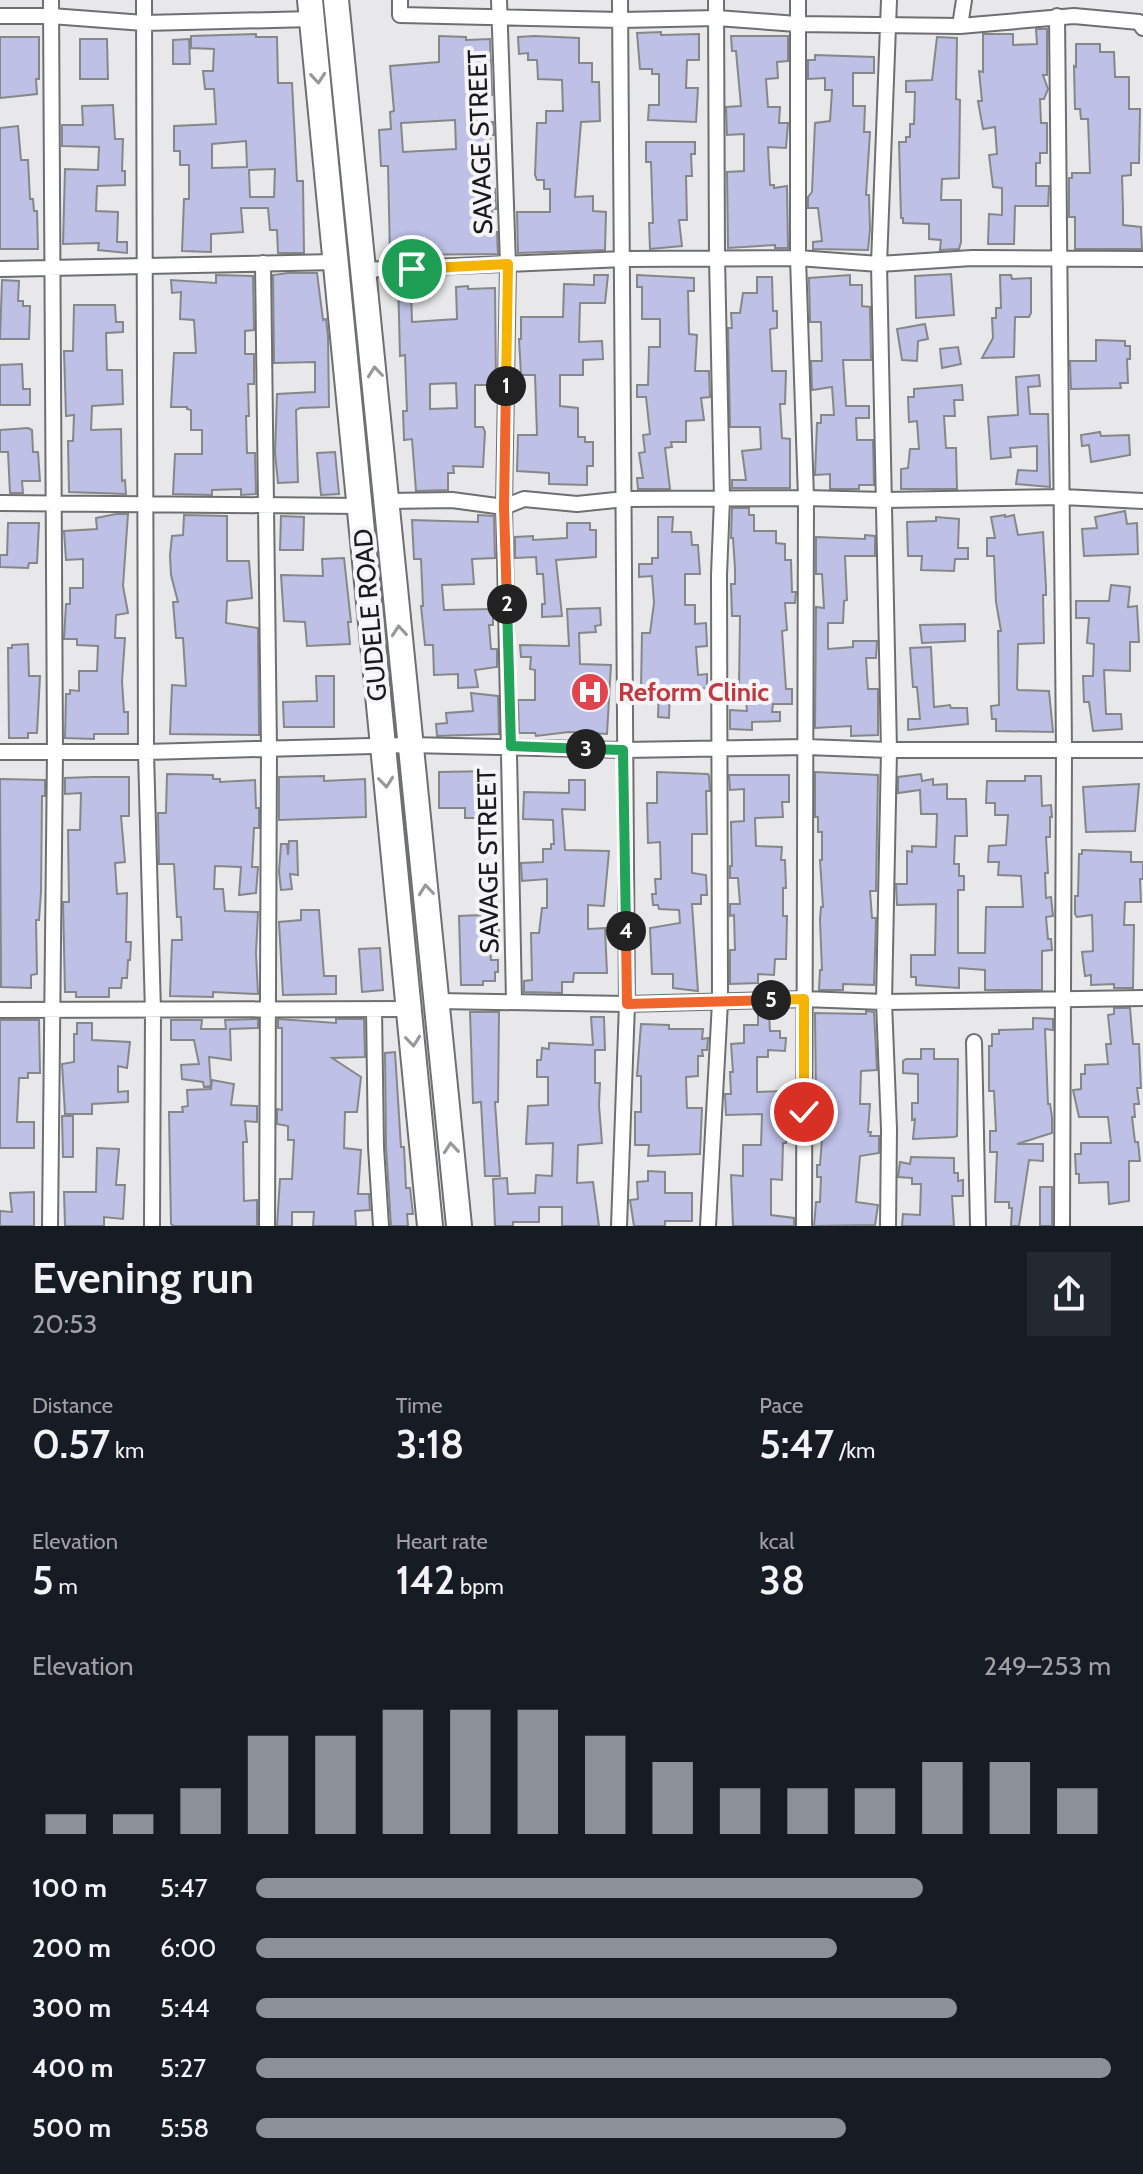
<!DOCTYPE html>
<meta charset="utf-8">
<style>
:root{--surface:#171b24;--page:#242831;--text:#f1f3f6;--muted:#9ea1a6;--accent:#8c9099}
body{margin:0;font-family:Cabin,sans-serif;background:var(--page);color:var(--text);height:100vh;display:flex;flex-direction:column;font-size:30px;white-space:nowrap}
*{box-sizing:border-box;margin:0}
p{font-size:26px;color:var(--muted)}
.icon{flex:none;width:44px;height:44px;fill:none;stroke:currentColor;stroke-width:2;stroke-linecap:round;stroke-linejoin:round}
.map{position:relative;height:1226px;overflow:hidden}
.side{display:flex;flex-direction:column;background:var(--surface);flex:1}
.side>*{flex:none}
.pin{position:absolute;display:grid;place-items:center;width:68px;height:68px;color:#fff;margin:-34px;border:4px solid #fff;border-radius:50%;box-shadow:0 2px 8px #0007}
.km{position:absolute;width:40px;height:40px;margin:-20px;border-radius:50%;background:#222;color:#fff;font-size:22px;line-height:40px;text-align:center}
.round{display:grid;place-items:center;flex:none;width:84px;height:84px;border-radius:0px;background:var(--page)}
.summary{display:flex;align-items:center;justify-content:space-between;height:136px;padding:0 32px}
h1{font-size:44px;font-weight:600;line-height:60px}
.metrics{display:grid;grid-template-columns:repeat(3,1fr);gap:12px;height:136px;padding:8px 32px}
.metrics div{display:grid;align-content:center}
.metrics b{font-size:40px;font-weight:600}
.metrics small{font-size:22px;font-weight:400}
.metrics p{font-size:22px}
.chart{height:224px;padding:16px 32px}
.chart p{display:flex;justify-content:space-between}
.chart svg{width:100%;height:144px;margin-top:8px;stroke:var(--accent);stroke-width:6}
ul{padding:0 32px;list-style:none;font-size:26px}
li{display:grid;grid-template-columns:128px 96px 1fr;align-items:center;height:60px}
li i{height:20px;border-radius:10px;background:var(--accent)}
.map>svg:first-child{display:block}
.building{fill:#bec0e6;stroke:#868788;stroke-width:2;fill-rule:evenodd}
.lines{fill:none;stroke-linecap:round;stroke-linejoin:round}
.street-casing{stroke:#6e6f70;stroke-width:18}
.highway-casing{stroke:#6e6f70;stroke-width:28}
.street{stroke:#fff;stroke-width:14}
.highway{stroke:#fff;stroke-width:24}
.oneway{stroke:#989898}
.split-1-casing{stroke:#fff;stroke-width:16}
.split-2-casing{stroke:#fff;stroke-width:16}
.split-3-casing{stroke:#fff;stroke-width:16}
.split-4-casing{stroke:#fff;stroke-width:16}
.split-5-casing{stroke:#fff;stroke-width:16}
.split-6-casing{stroke:#fff;stroke-width:16}
.split-1{stroke:#f5b400;stroke-width:10}
.split-2{stroke:#f0652b;stroke-width:10}
.split-3{stroke:#22a559;stroke-width:10}
.split-4{stroke:#22a559;stroke-width:10}
.split-5{stroke:#f0652b;stroke-width:10}
.split-6{stroke:#f5b400;stroke-width:10}
.labels{text-anchor:middle;dominant-baseline:central;stroke-width:8;stroke-linejoin:round;paint-order:stroke}
.street-label{font-size:26px;fill:#1a1a1b;stroke:#f5f5f7}
.health-label{font-size:26px;font-weight:bold;fill:#be3a42;stroke:#f5f5f7;text-anchor:start}
</style>
<div class="map">
<svg width="1143" height="1226" viewBox="0 0 1143 1226">
<rect width="100%" height="100%" fill="#e8e8ea"/>
<path class="building" d="M1036,29H1047V75H1043L1048,89L1044,99H1040L1041,123H1047V153H1040V163H1036V186H1049L1048,206H1015L1014,244H988L989,214L1002,215V188L993,187L989,155L997,154L995,127L983,129L978,101H982L979,71L983,72V34H1013V45L1037,44Z
M661,32V35L699,34V60H687L686,88H698L696,122L648,120L649,105H659V74H652V69H640L637,33Z
M256,34V37H277L278,83H292L297,181H303L304,253H278L277,230H270L268,208H241L243,232L211,234V252L182,251L184,199H189V165H180V151H174V126L216,124L214,89H205L203,71H213L214,49L191,48V36ZM246,141L247,167L212,168V144ZM275,169L274,197H250L249,170Z
M439,36L466,37V40L490,39L492,95L477,96L476,123L493,122L494,135H490L492,164L479,165V189H495L496,209H492L493,232H497L498,254L390,255L388,166H381L379,130L391,129L390,112L394,111L390,66L439,62ZM455,120L456,149L403,152L401,123Z
M535,36L579,38V63H592V82H599L600,121L581,122L575,197L593,196V211L606,212L605,250L518,253L517,212H550V189H544V180H537L535,175L537,123H546V111H563L562,80L538,79L537,60H528V53L519,54L518,37Z
M731,36H788V61L777,62L778,78L766,79L768,107H780L779,123H788L786,148L768,147L770,185H774V188L787,186L788,248H775V245L728,248L727,172L744,171V134L727,135L726,107L741,106L736,51H732Z
M0,37H39V79H36L37,94L0,98Z
M937,37L957,38L956,99L960,100L959,178L942,179L941,200H961V242L959,249L940,250L941,240L929,239V224L903,223V218H901L899,142H906V137H910V124H914L915,92H906V81L932,80Z
M80,39H107L108,79H80Z
M189,39L190,64H173V40Z
M1076,44H1100V52H1114L1115,77H1129V109H1140L1139,163H1131V175L1122,176L1123,209V225L1141,227L1142,249H1075V217H1069V178H1072V173H1090L1088,119H1081L1080,109H1075L1074,66L1076,67Z
M815,55L874,57V73H853V106H865L864,132H870L866,195H869L870,229L868,250L813,249V242L822,241L818,208H808V197L812,192L815,123L830,121L832,90H825V78L808,79V60H815Z
M113,105L115,139H123L122,171H125V185L97,186L96,211L118,212L117,242H127V253L98,250L99,243L63,244L65,169L98,170L99,147L62,146V125H83L82,106Z
M18,126L21,160H28L30,199H33L34,211H37L38,249H0V128Z
M646,142H695V154H691L692,176H686L687,220H679L682,246L650,249L649,223H653L651,162H646Z
M288,273H317L323,320L326,319L328,336L329,407L300,408L296,410L298,482L278,483L275,453L277,394L315,392V362L274,363L273,275Z
M951,274L954,315L916,318L915,276Z
M216,275L253,276L254,330L245,331V354H254V384H248L249,416H246L247,453H255L256,494L241,495V489L212,490V495L173,494L175,454H202V430H191V410L187,409V407H171L174,353H196L194,320L180,319L181,292L172,293L171,280L216,283Z
M594,275H608L605,303H580L579,342L602,341L603,359L583,360V375H560V406L578,408V437H585V442H593V466H587V485L549,484V473L517,471L518,435H537L535,375H521L519,339H521V317H563L564,284L594,285Z
M637,275L694,278V291H688L689,334L697,335L695,371H709L710,397L701,398L704,420L686,421V442H671L672,447L665,448L670,489H638L637,478H643L639,453L645,452L643,435L650,434L646,397H637V385H648L649,347H660V319H642V287H637Z
M850,275V285H862V306L870,307L871,360H843L846,406H869V418H856L857,440H873L874,485H859V489H830V474L815,475L817,423H821V415H834L832,387L812,390L811,361H822L821,322H810L809,278Z
M1000,275H1011L1012,279L1031,278V313L1029,317H1015L1014,357L982,358L993,338L992,318H996V308H1001Z
M757,277H772L773,311H777V328L770,329L772,371H786L785,404H780L782,438L790,439V488H732V480H746L742,451L761,449L760,427H730L728,328H732L731,313H740L743,293H757Z
M424,278L425,290L411,292L412,322L457,319L456,287L468,286V289L495,288L496,385H475V427H483L485,432L483,467L453,466L454,473H448V490L416,491L412,439L404,440L403,411H407L405,355L400,356L398,279ZM456,383L457,408L430,409V384Z
M2,280L19,281L18,301H23V306H30L29,339H0Z
M74,305H115L116,322H123V332L106,333L107,370H122L123,404L92,406L91,430L121,429L122,481L125,480L126,494L69,492L68,441H73L74,415L66,416L64,351H73Z
M925,324L928,339L918,341L917,361L902,360L897,329Z
M1096,340L1125,341V346H1130V359H1127L1128,383H1120L1121,388L1071,389L1070,361H1096Z
M958,347L961,364L942,368L940,349Z
M22,364L23,389H30V405H0V365Z
M1039,375L1040,386L1028,387L1030,414H1048L1050,487L1016,484L1018,470L1037,471V446L1010,448L1011,457L991,459L988,417L1018,415L1016,377Z
M962,385L963,400H954L955,416H944L946,448H956L957,489H901V469L908,468L910,449H919L917,421L909,422L908,397H914V389Z
M28,428L32,430L33,452H38L40,481H22L23,493H10L8,452H0V430Z
M1100,432L1101,436L1129,435L1130,455L1091,462L1089,445L1082,446L1081,435Z
M335,452L339,494L321,495L317,453Z
M732,508H749V515H754V531H776V543L785,544V560H791L792,592H796L795,603H785L787,630L782,631L786,689H792V704H773L772,712H780V721L752,722V730L730,729V710L747,711L745,687H739L740,616H732L731,584H735V568L733,538H731Z
M1125,511L1127,524L1137,523L1138,554L1084,556L1082,529L1097,528L1095,517Z
M116,514H128L123,586L128,613L116,615L115,638H125L122,681L124,712H128V734H94V739L65,738L66,694H70V690L79,691V671H97L98,646L77,645V639H64L66,604H70V588H83V559L66,560L64,531L97,529L96,518Z
M184,515L227,516V561H249L252,598L227,601L226,623L258,628L259,735L170,734L172,685L186,686L183,638H176L173,602H178L171,575L170,555L172,536L183,535Z
M478,515L494,516L495,558L472,559L474,584L442,585L444,610L493,609V625H489L491,649H497V667L475,670L478,687L458,688V674L434,675L433,645H425L421,606H423L421,559H414L412,520L478,522Z
M1005,515V517L1014,515L1018,535L1043,532L1046,587V595H1043L1044,643L1018,644L1017,688L1018,690L1049,691L1053,732L996,731V719H992L991,706L999,705L998,631H1001L996,602L994,556H987V538H995L991,517Z
M281,516L304,517L303,550H280Z
M658,517H673L672,532H691L692,545H698L700,574H685V605H695V624L706,623L707,646L696,647L698,675L707,674V688L670,689L669,718L658,717L659,689H641L642,633H650L654,603L652,576L639,577V564H652V558H658Z
M936,517L959,519L958,548H968V559H955L954,571L921,570L922,556H908L907,522L936,521Z
M8,523H39L37,563H29L28,568L0,567V555H7Z
M567,523H590V530H596V557L556,560L562,616L542,617V604H545L543,574H537L536,557L515,558V537L533,536V540L567,538Z
M865,535L875,536V556H845L847,600L844,601L843,623H828V649L853,647V641H877L876,658H866L868,689H878V735L851,736V726L815,728L816,607L824,608L822,574H816V537L865,539Z
M344,558L351,622H348L350,644L307,646L305,622L284,621L281,575L323,576L322,559Z
M1111,585L1130,587L1128,607L1137,606L1139,642H1130V671L1104,670L1106,714H1121L1122,729L1093,731L1089,702H1084L1083,676H1093L1094,644L1087,643L1089,618H1076V601H1109Z
M600,608L601,625L595,626L596,632L579,633L580,664L611,665L607,734L569,732L536,736L535,733H519L518,700H535V670L530,669L531,657H521L520,645L569,646L567,609Z
M965,624V641L922,643L920,625Z
M28,644L29,676H40L37,733H28V738H9L8,648H12V645Z
M931,647L934,707L950,705L951,708H967L968,724L908,730V719H920L917,687H913L910,648Z
M316,676H334V727H284L283,702L317,701Z
M471,693L498,696L499,734L437,736L436,724L447,723L446,713L473,711Z
M494,771V800H482V818H465V808H439V772Z
M657,772L708,774L709,776L710,791H706L707,834H692V873L706,875L707,895H701V904H692L698,991L673,988V974H652L650,928L680,923L679,910L659,909L658,905H653L652,894H656L655,879H661L660,842L648,843L647,803H657Z
M815,772L878,775L876,891H870L872,918H876L874,985L843,984V990H819L820,970H822L820,920L821,907H823L820,860H822V832H818V817H815Z
M167,774L213,775V779H220V782L255,780L256,808H259V828H254L252,867H258L256,893L239,895L241,867L215,866L214,889H223L225,911L258,912L256,953L258,994L213,992V997L170,996L172,940H182L181,917H177L174,864H159L158,813H166Z
M921,774L922,781L933,779V785L947,784V799H966L967,836H955L954,864H959V876H964V890H958V953H985L986,907H1023L1021,876L998,875L999,862H988L989,846L1006,845L1008,815H995V803H986L987,781H1025V776H1041L1042,806L1051,805L1052,817H1050V837H1046L1048,873H1045L1046,898L1051,897L1053,916L1046,917L1048,939H1051L1052,950L1042,951V990H985V970L959,968V988L916,985V977H911V955H935V952L936,904L897,905L896,884H907V851L912,852V846L936,847L937,814H921L920,790L898,793V777Z
M729,775H789V802H782L783,817L755,818L756,846L782,847L781,860H785L786,888H783V916H787L786,959H775L774,975L758,974V983L730,984V950H735L734,915L730,916V904H740L738,878H730V866H732L731,822L744,821V789L730,790Z
M324,776V781L365,779L366,817L279,820V777Z
M92,777H129V816H121L125,862L115,863L117,894L127,893L126,942H131L130,960H128L127,978H122L121,988H109V997H76V992H65L63,902H69L68,830H80L81,793L65,794V778Z
M0,779L45,780V796H42L41,892L39,920H36L37,974L31,975V988L1,987Z
M569,780H585V810L562,809L565,850L609,851L604,906L588,905V929L605,928L607,973H574L573,982H562V993L524,992V981L532,980L531,933H539L542,908H547V879L522,881L521,863L543,862V849H551V844H554L553,820L523,819L524,792L569,793Z
M1139,784L1135,831L1086,832L1083,787Z
M289,841H297L298,875L290,874L292,889L281,890L279,872L281,844H287L288,855Z
M1082,850L1131,852V862H1143V879H1140L1141,902H1125L1124,925H1134L1133,988H1114V984L1091,985V975L1085,976L1082,952L1093,951L1092,915L1077,917L1075,914V896H1078L1079,854H1082Z
M301,910H319L324,976H336V994L283,995L279,922L301,920Z
M481,915V919L498,918L499,934L489,935L491,960H498V972H495V981H483V985H461L459,916Z
M380,948L383,990L362,992L359,949Z
M1114,1008H1130L1133,1044H1139L1141,1088H1137L1139,1104H1134L1135,1117H1132L1135,1142H1138L1140,1161H1129V1201L1109,1204L1108,1182L1079,1183V1174H1076L1075,1154H1081V1143H1111L1108,1117H1079L1073,1090L1081,1089V1074H1085V1065L1108,1064L1106,1044H1111L1108,1015L1114,1014Z
M866,1011L874,1012L877,1070L861,1071L860,1104H870L868,1132H871L870,1136H879V1153L860,1156L856,1202L878,1205L875,1225L814,1226L816,1202H820L821,1177H817V1165H820L825,1101L816,1100L815,1013L866,1014Z
M470,1012H499L498,1102H495L500,1176H485L481,1102L473,1103Z
M769,1013L770,1031H780V1038H786L785,1051L768,1050V1057H757V1092L787,1091V1113H790L789,1137H786V1143H783L782,1180L771,1179V1215L794,1218V1226H733L731,1175L743,1176V1145H761L762,1114L726,1115L725,1094H731L730,1072H733L731,1044L744,1043V1025H758V1014Z
M591,1017H604L605,1050H595V1083H600L599,1105L602,1143L578,1145L577,1183L593,1182L599,1226H562V1207H539V1222H513V1226H495L493,1179L507,1178L508,1194L535,1193L536,1175L552,1176L553,1143L526,1144L528,1106L548,1105V1077H537V1060H541L542,1048L549,1049V1043L593,1045Z
M1033,1018L1053,1019V1030L1045,1029L1048,1104H1050L1052,1117V1133L1017,1144H1043V1161L1029,1160L1019,1226H1011L1012,1208H1009V1202H995L997,1152H990V1131H996L994,1091H989V1046H992V1034H999V1030L1033,1029Z
M258,1019V1028L230,1029L231,1060L209,1057L211,1086L204,1087L203,1082L182,1079L181,1065L199,1064L194,1040H171V1020H202L201,1029H226L225,1020Z
M278,1019L336,1023V1019H364L365,1057L332,1058L361,1077L357,1112H345L344,1148L361,1150L358,1194H369L370,1210L355,1211L356,1226H313L314,1212H292V1226H277L280,1179H292L294,1140H288V1126L277,1124V1109L282,1110V1028H278Z
M0,1020H39L40,1073H28V1078H19L17,1122H34V1148H0Z
M77,1023H92V1040L130,1042L127,1068L118,1066V1092L128,1091V1102L92,1104V1114H65L62,1064L74,1062V1034H77Z
M641,1024L669,1025V1029H703L702,1039L708,1038L707,1050H702L703,1056H698V1076L686,1077L687,1108H702L700,1154L648,1156L649,1145H635V1112H641V1076H637Z
M921,1049H934V1059H958L957,1136L954,1137L913,1139L915,1119L912,1120V1103H918V1074L903,1073V1061L906,1059H921Z
M395,1052L401,1147H404L406,1188H410L413,1214H407L408,1226H391L386,1147L385,1053Z
M212,1080L234,1084L231,1105L257,1106V1122L245,1121L247,1142H243L244,1201L257,1200V1226H174L171,1224L169,1112H183L182,1107L188,1106L187,1090L211,1089Z
M62,1116H73V1157H63Z
M97,1148L119,1149L116,1185H125L123,1219L104,1217V1226H65L64,1192H96Z
M911,1157L954,1158V1173H958V1181L963,1180V1196H952L954,1226H902L903,1214L920,1215L921,1184H912V1178L898,1177L900,1162L910,1164Z
M648,1171L665,1172V1193H692V1221H665V1226H634L630,1200L638,1199L637,1182L648,1181Z
M1040,1187H1052V1226H1040Z
M34,1192V1226H0V1211L12,1212L10,1193Z"/>
<g class="lines">
<defs>
<path id="street" d="M144,0L146,752L153,1012L152,1226
M400,0V15L621,20L717,18L797,24L960,26L1074,16L1139,22L1143,28
M499,0L508,264L504,507L514,1001
M798,0V258L806,498L804,1226
M0,16H51L144,23L312,19
M1057,16L1064,750L1062,1226
M960,26L964,0
M263,263L269,749L267,1226
M0,269L336,262
M362,270L624,259L798,258L879,264L972,258L1143,259
M388,501L452,500L504,507L524,499L577,504L625,499L806,498L884,500L1063,497L1143,501
M0,503L361,506
M0,752H146L409,745L623,750L806,747L889,750H1143
M438,1001L627,1004L804,999L884,1002L1143,998
M374,1009L376,1147L381,1226
M0,1010L409,1009
M974,1042L978,1226
M50,1226L55,753L51,0
M619,1226L627,1004L620,0
M708,1226L720,1002L719,575L722,499L717,258L716,0
M888,1226L889,1129L884,1002L889,750L879,264L889,0"/>
<path id="highway" d="M310,0L430,1226
M336,0L459,1226"/>
</defs>
<use href="#street" class="street-casing"/>
<use href="#highway" class="highway-casing"/>
<use href="#street" class="street"/>
<use href="#highway" class="highway"/>
</g>
<defs><path id="oneway-chevron" d="M-2-3.5L2.5 0L-2 3.5" fill="none" stroke-width="1.6" stroke-linecap="round" stroke-linejoin="round" transform="scale(2)"/></defs>
<g class="oneway">
<use href="#oneway-chevron" transform="translate(318 78) rotate(85)"/>
<use href="#oneway-chevron" transform="translate(375 372) rotate(-96)"/>
<use href="#oneway-chevron" transform="translate(399 631) rotate(-95)"/>
<use href="#oneway-chevron" transform="translate(386 782) rotate(84)"/>
<use href="#oneway-chevron" transform="translate(426 890) rotate(-96)"/>
<use href="#oneway-chevron" transform="translate(413 1041) rotate(84)"/>
<use href="#oneway-chevron" transform="translate(451 1148) rotate(-95)"/>
</g>
<g class="lines">
<defs>
<path id="split-1" d="M412,269L508,264L506,386"/>
<path id="split-2" d="M506,386L504,507L507,604"/>
<path id="split-3" d="M507,604L511,746L586,749"/>
<path id="split-4" d="M586,749L623,750L626,931"/>
<path id="split-5" d="M626,931L627,1004L771,1000"/>
<path id="split-6" d="M771,1000L804,999V1112"/>
</defs>
<use href="#split-1" class="split-1-casing"/>
<use href="#split-2" class="split-2-casing"/>
<use href="#split-3" class="split-3-casing"/>
<use href="#split-4" class="split-4-casing"/>
<use href="#split-5" class="split-5-casing"/>
<use href="#split-6" class="split-6-casing"/>
<use href="#split-1" class="split-1"/>
<use href="#split-2" class="split-2"/>
<use href="#split-3" class="split-3"/>
<use href="#split-4" class="split-4"/>
<use href="#split-5" class="split-5"/>
<use href="#split-6" class="split-6"/>
</g>
<defs>
<symbol id="hospital-disc" viewBox="-11 -11 22 22"><circle r="9.5" fill="#e0444e" stroke="#f5f5f7"/><path d="M-5-5h3v3.5h4V-5h3V5h-3V1.5h-4V5h-3Z" fill="#fff"/></symbol>
</defs>
<g fill-rule="evenodd">
<use href="#hospital-disc" x="568" y="670" width="44" height="44"/>
</g>
<g class="labels">
<g class="street-label">
<text transform="translate(480 142) rotate(-92)">SAVAGE STREET</text>
<text transform="translate(370 615) rotate(-95)">GUDELE ROAD</text>
<text transform="translate(488 861) rotate(-91)">SAVAGE STREET</text>
</g>
<g class="health-label">
<text x="618" y="692">Reform Clinic</text>
</g>
</g>
</svg>
<div class="pin" style="left:412px;top:269px;background:#1e9e55"><svg class="icon" aria-label="arrive" viewBox="0 0 24 24"><path d="M6 21V4h12l-3 4 3 4H6"/></svg></div>
<div class="pin" style="left:804px;top:1112px;background:#d93025"><svg class="icon" aria-label="check" viewBox="0 0 24 24"><path d="M5 12l5 5 9-10"/></svg></div>
<b class="km" style="left:506px;top:386px">1</b>
<b class="km" style="left:507px;top:604px">2</b>
<b class="km" style="left:586px;top:749px">3</b>
<b class="km" style="left:626px;top:931px">4</b>
<b class="km" style="left:771px;top:1000px">5</b>
</div>
<section class="side">
<div class="summary"><div><h1>Evening run</h1><p>20:53</p></div><a class="round"><svg class="icon" aria-label="share" viewBox="0 0 24 24"><path d="M12 15V3M7 8l5-5 5 5M5 13v7h14v-7"/></svg></a></div>
<div class="metrics">
<div><p>Distance</p><b>0.57<small> km</small></b></div>
<div><p>Time</p><b>3:18</b></div>
<div><p>Pace</p><b>5:47<small> /km</small></b></div>
</div>
<div class="metrics">
<div><p>Elevation</p><b>5<small> m</small></b></div>
<div><p>Heart rate</p><b>142<small> bpm</small></b></div>
<div><p>kcal</p><b>38</b></div>
</div>
<div class="chart"><p><span>Elevation</span>249–253 m</p>
<svg viewBox="0 0 160 44" preserveAspectRatio="none"><path d="M5 44V38M15 44V38M25 44V30M35 44V14M45 44V14M55 44V6M65 44V6M75 44V6M85 44V14M95 44V22M105 44V30M115 44V30M125 44V30M135 44V22M145 44V22M155 44V30"/></svg>
</div>
<ul>
<li><b>100 m</b>5:47<i style="width:78%"></i></li>
<li><b>200 m</b>6:00<i style="width:68%"></i></li>
<li><b>300 m</b>5:44<i style="width:82%"></i></li>
<li><b>400 m</b>5:27<i style="width:100%"></i></li>
<li><b>500 m</b>5:58<i style="width:69%"></i></li>
</ul>
</section>
